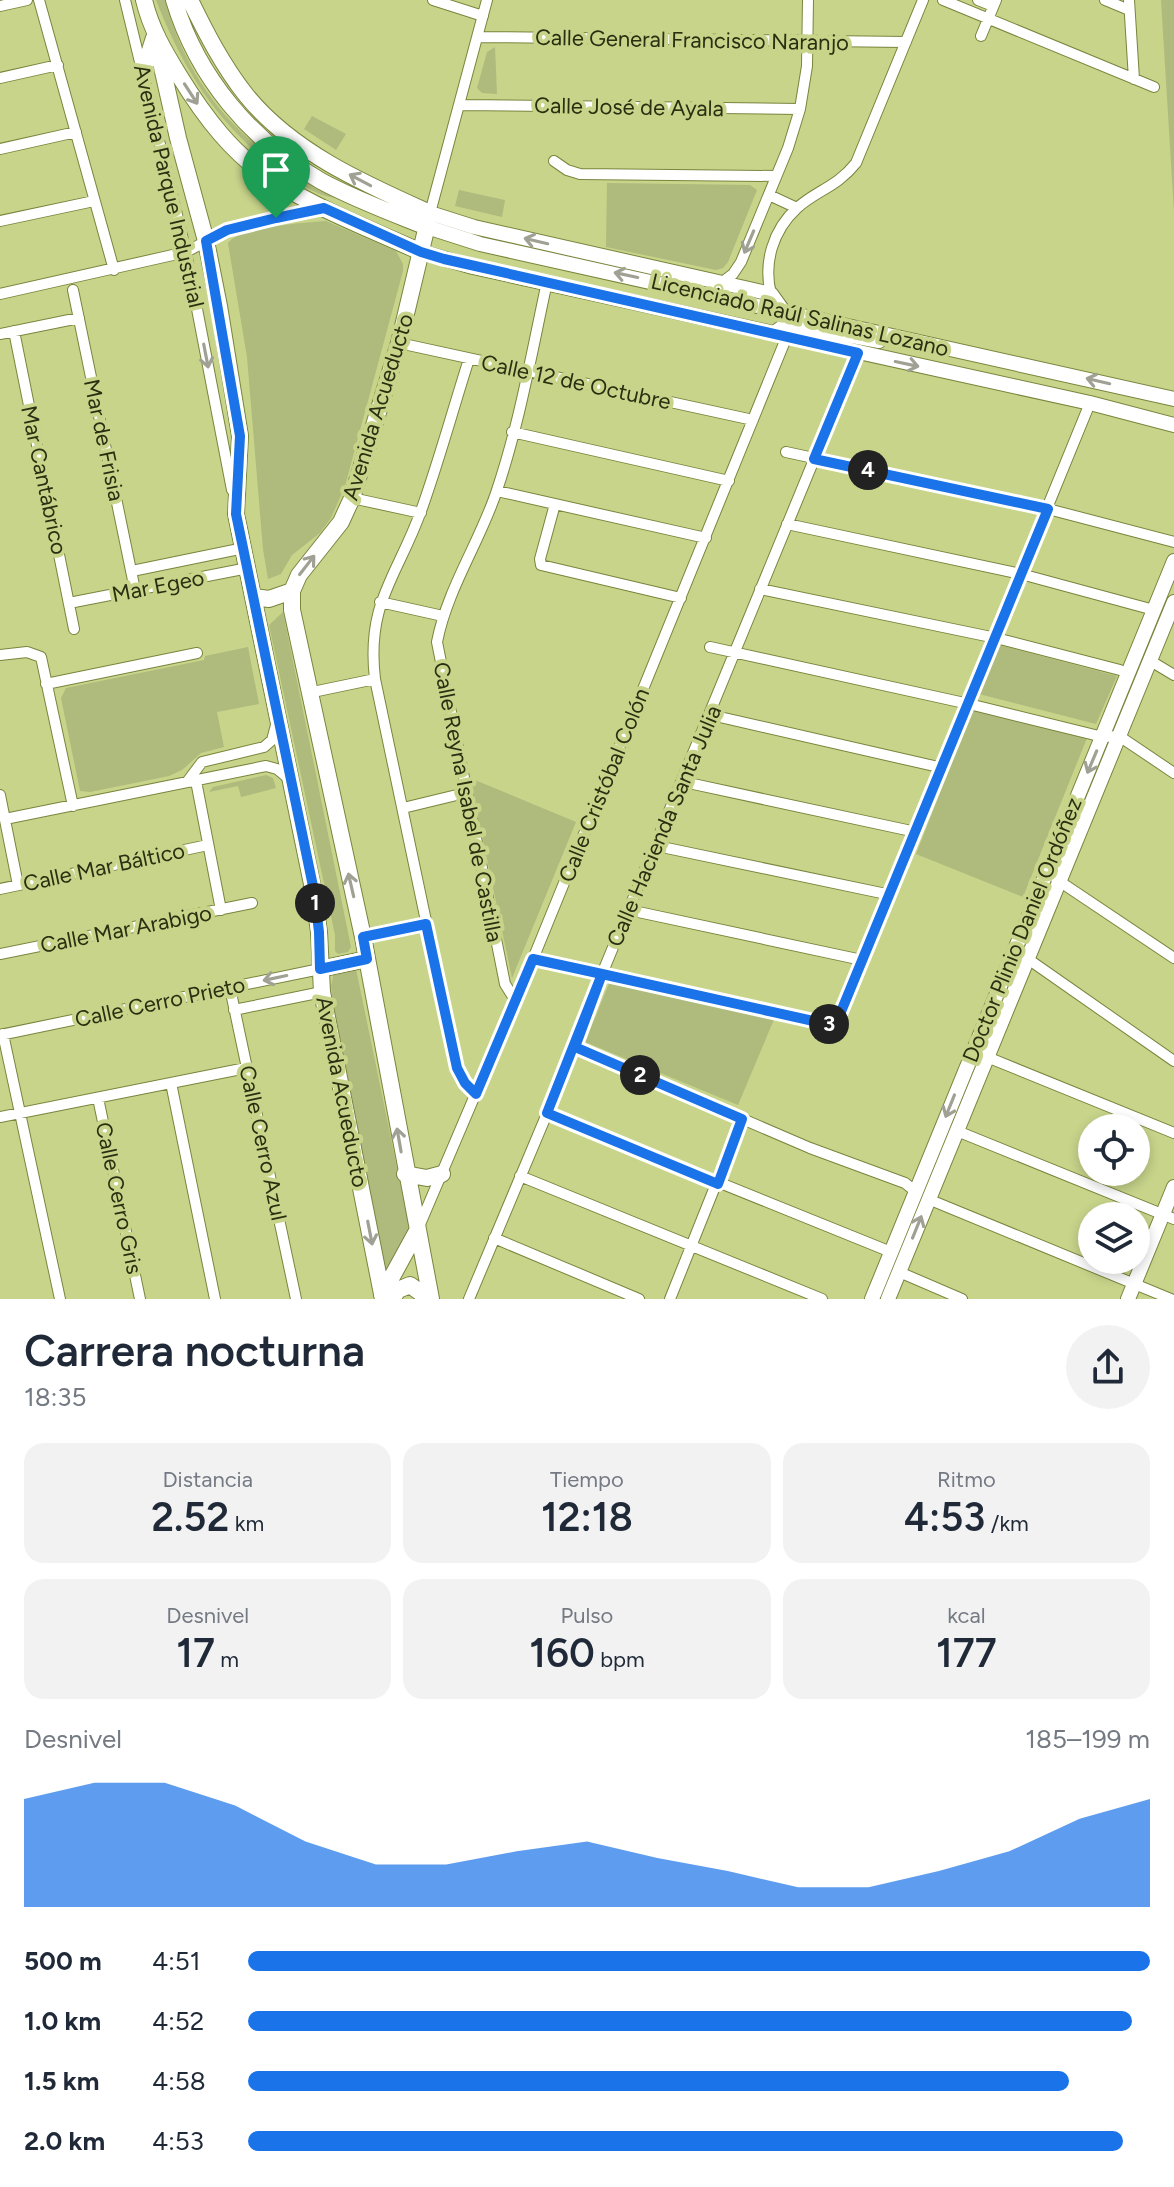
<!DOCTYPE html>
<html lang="es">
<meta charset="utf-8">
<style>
:root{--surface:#fff;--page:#f2f2f3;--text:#1f2937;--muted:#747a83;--accent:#1a73e8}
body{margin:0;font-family:Figtree,sans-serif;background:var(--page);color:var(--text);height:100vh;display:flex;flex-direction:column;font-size:30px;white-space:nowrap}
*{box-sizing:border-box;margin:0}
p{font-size:26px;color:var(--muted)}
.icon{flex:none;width:44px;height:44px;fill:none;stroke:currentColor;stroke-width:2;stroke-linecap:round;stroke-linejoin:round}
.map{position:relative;height:1299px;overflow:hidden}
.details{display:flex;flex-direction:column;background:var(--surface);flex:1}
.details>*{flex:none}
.tools{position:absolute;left:1078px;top:1114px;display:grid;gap:16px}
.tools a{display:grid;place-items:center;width:72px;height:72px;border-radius:50%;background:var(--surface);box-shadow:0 4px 12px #0003;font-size:40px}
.pin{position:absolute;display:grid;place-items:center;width:68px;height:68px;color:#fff;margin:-82px -34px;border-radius:50% 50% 50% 0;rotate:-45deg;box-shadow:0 0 8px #0007}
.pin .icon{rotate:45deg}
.km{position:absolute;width:40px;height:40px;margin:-20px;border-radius:50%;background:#222;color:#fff;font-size:22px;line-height:40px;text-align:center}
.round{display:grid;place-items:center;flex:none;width:84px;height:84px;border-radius:42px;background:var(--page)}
.head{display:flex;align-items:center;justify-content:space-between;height:136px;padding:0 24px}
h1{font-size:44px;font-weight:600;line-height:60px}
.metrics{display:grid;grid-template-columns:repeat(3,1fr);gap:12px;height:136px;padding:8px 24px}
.metrics div{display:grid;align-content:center;border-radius:20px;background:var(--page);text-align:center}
.metrics b{font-size:40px;font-weight:600}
.metrics small{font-size:22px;font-weight:400}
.metrics p{font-size:22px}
.chart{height:224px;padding:16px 24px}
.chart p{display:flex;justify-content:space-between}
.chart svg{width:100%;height:144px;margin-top:8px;fill:var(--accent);opacity:.7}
ul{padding:0 24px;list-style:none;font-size:26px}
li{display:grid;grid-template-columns:128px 96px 1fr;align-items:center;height:60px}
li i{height:20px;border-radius:10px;background:var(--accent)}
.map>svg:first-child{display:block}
.green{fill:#afba7d}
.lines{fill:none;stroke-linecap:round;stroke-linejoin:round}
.street-casing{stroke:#7a853d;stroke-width:12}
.secondary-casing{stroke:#7a853d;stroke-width:16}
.primary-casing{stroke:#7a853d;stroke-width:18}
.street{stroke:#fff;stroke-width:10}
.secondary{stroke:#fff;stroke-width:14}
.primary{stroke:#fff;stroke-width:16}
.oneway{stroke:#a0a194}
.route-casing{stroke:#fff;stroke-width:16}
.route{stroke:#1a73e8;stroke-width:10}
.labels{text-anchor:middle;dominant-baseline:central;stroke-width:8;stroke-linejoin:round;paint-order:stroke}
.street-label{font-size:22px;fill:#2b2f11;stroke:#c7d48a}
</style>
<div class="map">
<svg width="1174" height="1299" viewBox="0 0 1174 1299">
<rect width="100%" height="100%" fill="#c7d48a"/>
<path class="green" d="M156,0H165C192,98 251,155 342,198C323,199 307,188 291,178C224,135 184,73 156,0Z
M1161,0H1174V212Z
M495,47L497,94L482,93L477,88L487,52Z
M312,116L346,134L336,150L304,129Z
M607,183L750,185L757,190L728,262L723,268L716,270L606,247Z
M459,190L505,200L502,217L455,206Z
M326,221L396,251L403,264V271L345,486L331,518L320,533L292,555L281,574L268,579L263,549L247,357L228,243C241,226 304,223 326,221Z
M283,612L351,947L348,952L338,954L335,951V935L269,625Z
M1000,645L1117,676L1096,724L979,694Z
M248,647L259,704L217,712L224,747L201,753L182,770L169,776L90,792L80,791L61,698L66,688L204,660L205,656Z
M974,707L1087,738L1023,897L916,854Z
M266,775L273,778L276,788L241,797L238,786L209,792L213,787Z
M470,778L576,822L512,978Z
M356,969L411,1235L389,1269L384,1267L335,1019L331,986L334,972Z
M610,981L775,1017L738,1105L585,1042Z"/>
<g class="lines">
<defs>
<path id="street" d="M39,0L114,270
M125,0L186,252L232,490
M433,0L483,16
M943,0L1154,87
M978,0L993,6
M1105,0L1129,10
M1129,0L1134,79
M0,6L27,0
M981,36L996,0
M478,37L906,42
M0,78L58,65
M459,105L800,109
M0,149L76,132
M554,161L567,170L580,174L776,176
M769,195L797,208
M430,213L487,0
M0,221L94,201
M721,283L733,274L741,262L788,148L800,109L807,66L808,0
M73,290L135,590
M0,294L186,252L227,230L321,208
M771,294C763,263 773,230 797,208C817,190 837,187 856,163L923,0
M14,331L74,629
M0,334L79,318
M399,343L753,420
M469,359C453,409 439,461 421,511C397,577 366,603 375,679L457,1068L465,1083L476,1094
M512,432L729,481
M786,452L1048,509L1174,542
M497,491L706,538
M352,498L421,513
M555,504L540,559L541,565L681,598
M787,524L1021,574L1154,610
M132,571L244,548
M760,589L996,638L1120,670
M380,602L443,616
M69,603L248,568
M710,647L969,704L1103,737L1119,736L1174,773
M0,655L27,652L41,657L73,806
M1149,660L1174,675
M46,684L197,653
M308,693L375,679
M711,715L943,768
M196,781L221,910
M187,782L202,762L264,747L272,740L276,725
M684,782L916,832
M0,795L18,885
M403,808L465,793
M5,819L266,766L277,769L289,779
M657,846L891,895
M1056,879L1174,958
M0,889L208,845
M629,910L862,960
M363,937L426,924
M0,954L252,903
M533,959L827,1024L838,1019L1090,403
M1028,959L1174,1061
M230,988L296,1299
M515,1000L505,984L437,642C447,590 479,543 496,493C519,426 532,351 547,282
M234,1010L322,992
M3,1034L60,1299
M0,1035L320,969
M575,1047L810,1148L905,1183L915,1191
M987,1057L1174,1133
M171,1083L215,1299
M98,1098L140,1299
M547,1113L891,1252
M0,1117L246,1068
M957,1131L1174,1219
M520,1176L822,1299
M928,1199L1171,1299
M418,1229L533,959L787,336
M494,1238L639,1299
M899,1272L962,1299
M469,1299L575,1047L602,974L858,353
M670,1299L742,1119"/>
<path id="secondary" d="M430,213L474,227L771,294L786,315L784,326L774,333
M427,227L480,244L1174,399
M421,252L473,267L1090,403L1174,425
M787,336L792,328L799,326L879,341
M872,1299L1174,561
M888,1299L1174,602
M1128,1299L1174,1187"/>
<path id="primary" d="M144,0C151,29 164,51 180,77C204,116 233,155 273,180C319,210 372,230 421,252
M174,0C197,77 251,141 321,181C354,199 392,213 427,227
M190,0C206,33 223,66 246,95C292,152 365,184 430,213L399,343L352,498L341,522L299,575L292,591V610L363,937L431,1299
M155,36L178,138L206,241L219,306L240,436L236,514L313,889L319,932L322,992L383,1299
M144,69L154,38
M254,597L269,599L292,591
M320,969L367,959
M405,1174L427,1178L442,1174
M382,1295L417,1231
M392,1299L398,1290L410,1285L429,1299"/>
</defs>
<use href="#street" class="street-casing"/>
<use href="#secondary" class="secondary-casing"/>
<use href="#primary" class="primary-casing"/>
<use href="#street" class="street"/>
<use href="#secondary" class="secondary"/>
<use href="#primary" class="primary"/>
</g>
<defs><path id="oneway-shaft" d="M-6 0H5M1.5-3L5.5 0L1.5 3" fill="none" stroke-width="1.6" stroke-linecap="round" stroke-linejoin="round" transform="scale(2)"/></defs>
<g class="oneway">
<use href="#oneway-shaft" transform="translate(191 94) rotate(57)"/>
<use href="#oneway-shaft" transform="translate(360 180) rotate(-152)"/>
<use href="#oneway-shaft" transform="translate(536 241) rotate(-167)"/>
<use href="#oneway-shaft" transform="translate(749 242) rotate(113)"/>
<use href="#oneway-shaft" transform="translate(626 275) rotate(-168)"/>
<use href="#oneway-shaft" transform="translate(206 356) rotate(79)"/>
<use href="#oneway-shaft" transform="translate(907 364) rotate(12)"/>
<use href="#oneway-shaft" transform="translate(1098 381) rotate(-167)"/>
<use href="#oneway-shaft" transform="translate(307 565) rotate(-52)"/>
<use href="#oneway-shaft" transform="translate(1092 762) rotate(113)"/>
<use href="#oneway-shaft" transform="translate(351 885) rotate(-103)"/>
<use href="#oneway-shaft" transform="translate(275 978) rotate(168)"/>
<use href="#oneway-shaft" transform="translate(950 1106) rotate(112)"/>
<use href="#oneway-shaft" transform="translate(399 1140) rotate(-100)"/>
<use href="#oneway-shaft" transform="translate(917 1227) rotate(-68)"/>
<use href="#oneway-shaft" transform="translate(370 1233) rotate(79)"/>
</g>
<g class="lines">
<defs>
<path id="route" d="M276,218L227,230L206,241L240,436L236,514L314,891L319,932L320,969L367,959L363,937L426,924L457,1068L465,1083L476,1094L533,959L602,974L575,1047L742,1119L718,1184L547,1113L602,974L827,1024L838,1019L1048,509L814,459L858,353L444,259L421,252L324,208L276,218"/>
</defs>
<use href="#route" class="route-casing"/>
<use href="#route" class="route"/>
</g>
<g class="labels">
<g class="street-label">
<text transform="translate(692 40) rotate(1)">Calle General Francisco Naranjo</text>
<text transform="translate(629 107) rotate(1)">Calle José de Ayala</text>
<text transform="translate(169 186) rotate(77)">Avenida Parque Industrial</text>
<text transform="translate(800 315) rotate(13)">Licenciado Raúl Salinas Lozano</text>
<text transform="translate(576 382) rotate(12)">Calle 12 de Octubre</text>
<text transform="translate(378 407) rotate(-73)">Avenida Acueducto</text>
<text transform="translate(104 440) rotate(78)">Mar de Frisia</text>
<text transform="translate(44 480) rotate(78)">Mar Cantábrico</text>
<text transform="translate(158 586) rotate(-11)">Mar Egeo</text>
<text transform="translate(604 785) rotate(-68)">Calle Cristóbal Colón</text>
<text transform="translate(468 802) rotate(79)">Calle Reyna Isabel de Castilla</text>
<text transform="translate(664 826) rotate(-67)">Calle Hacienda Santa Julia</text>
<text transform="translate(104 867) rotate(-12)">Calle Mar Báltico</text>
<text transform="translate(126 929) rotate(-11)">Calle Mar Arabigo</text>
<text transform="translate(1022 930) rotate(-68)">Doctor Plinio Daniel Ordóñez</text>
<text transform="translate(160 1002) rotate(-12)">Calle Cerro Prieto</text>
<text transform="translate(342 1092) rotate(79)">Avenida Acueducto</text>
<text transform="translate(263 1143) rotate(78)">Calle Cerro Azul</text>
<text transform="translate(119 1198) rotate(78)">Calle Cerro Gris</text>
</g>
</g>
</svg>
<div class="tools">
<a><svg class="icon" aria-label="locate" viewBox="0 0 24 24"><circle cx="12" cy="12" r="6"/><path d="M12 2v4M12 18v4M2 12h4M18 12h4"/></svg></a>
<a><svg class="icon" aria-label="layers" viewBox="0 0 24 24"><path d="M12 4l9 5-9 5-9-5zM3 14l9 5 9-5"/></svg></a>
</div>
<div class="pin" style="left:276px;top:218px;background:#1e9e55"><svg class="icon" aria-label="arrive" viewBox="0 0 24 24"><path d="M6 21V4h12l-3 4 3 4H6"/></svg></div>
<b class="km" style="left:315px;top:903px">1</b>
<b class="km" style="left:640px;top:1075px">2</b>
<b class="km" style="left:829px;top:1024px">3</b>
<b class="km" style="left:868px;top:470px">4</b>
</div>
<section class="details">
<div class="head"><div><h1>Carrera nocturna</h1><p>18:35</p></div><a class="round"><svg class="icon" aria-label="share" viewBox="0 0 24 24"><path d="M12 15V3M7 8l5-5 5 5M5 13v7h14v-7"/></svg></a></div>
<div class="metrics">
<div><p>Distancia</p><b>2.52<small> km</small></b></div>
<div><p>Tiempo</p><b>12:18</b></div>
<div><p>Ritmo</p><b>4:53<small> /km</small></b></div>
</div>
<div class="metrics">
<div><p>Desnivel</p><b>17<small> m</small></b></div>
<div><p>Pulso</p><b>160<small> bpm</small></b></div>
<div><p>kcal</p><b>177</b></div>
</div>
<div class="chart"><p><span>Desnivel</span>185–199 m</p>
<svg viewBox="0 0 160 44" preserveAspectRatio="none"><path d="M0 44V11L10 6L20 6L30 13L40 24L50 31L60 31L70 27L80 24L90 29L100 33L110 38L120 38L130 33L140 27L150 17L160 11V44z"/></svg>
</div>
<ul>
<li><b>500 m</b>4:51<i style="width:100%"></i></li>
<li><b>1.0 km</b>4:52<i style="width:98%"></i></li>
<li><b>1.5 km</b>4:58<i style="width:91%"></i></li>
<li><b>2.0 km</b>4:53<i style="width:97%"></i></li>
</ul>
</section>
